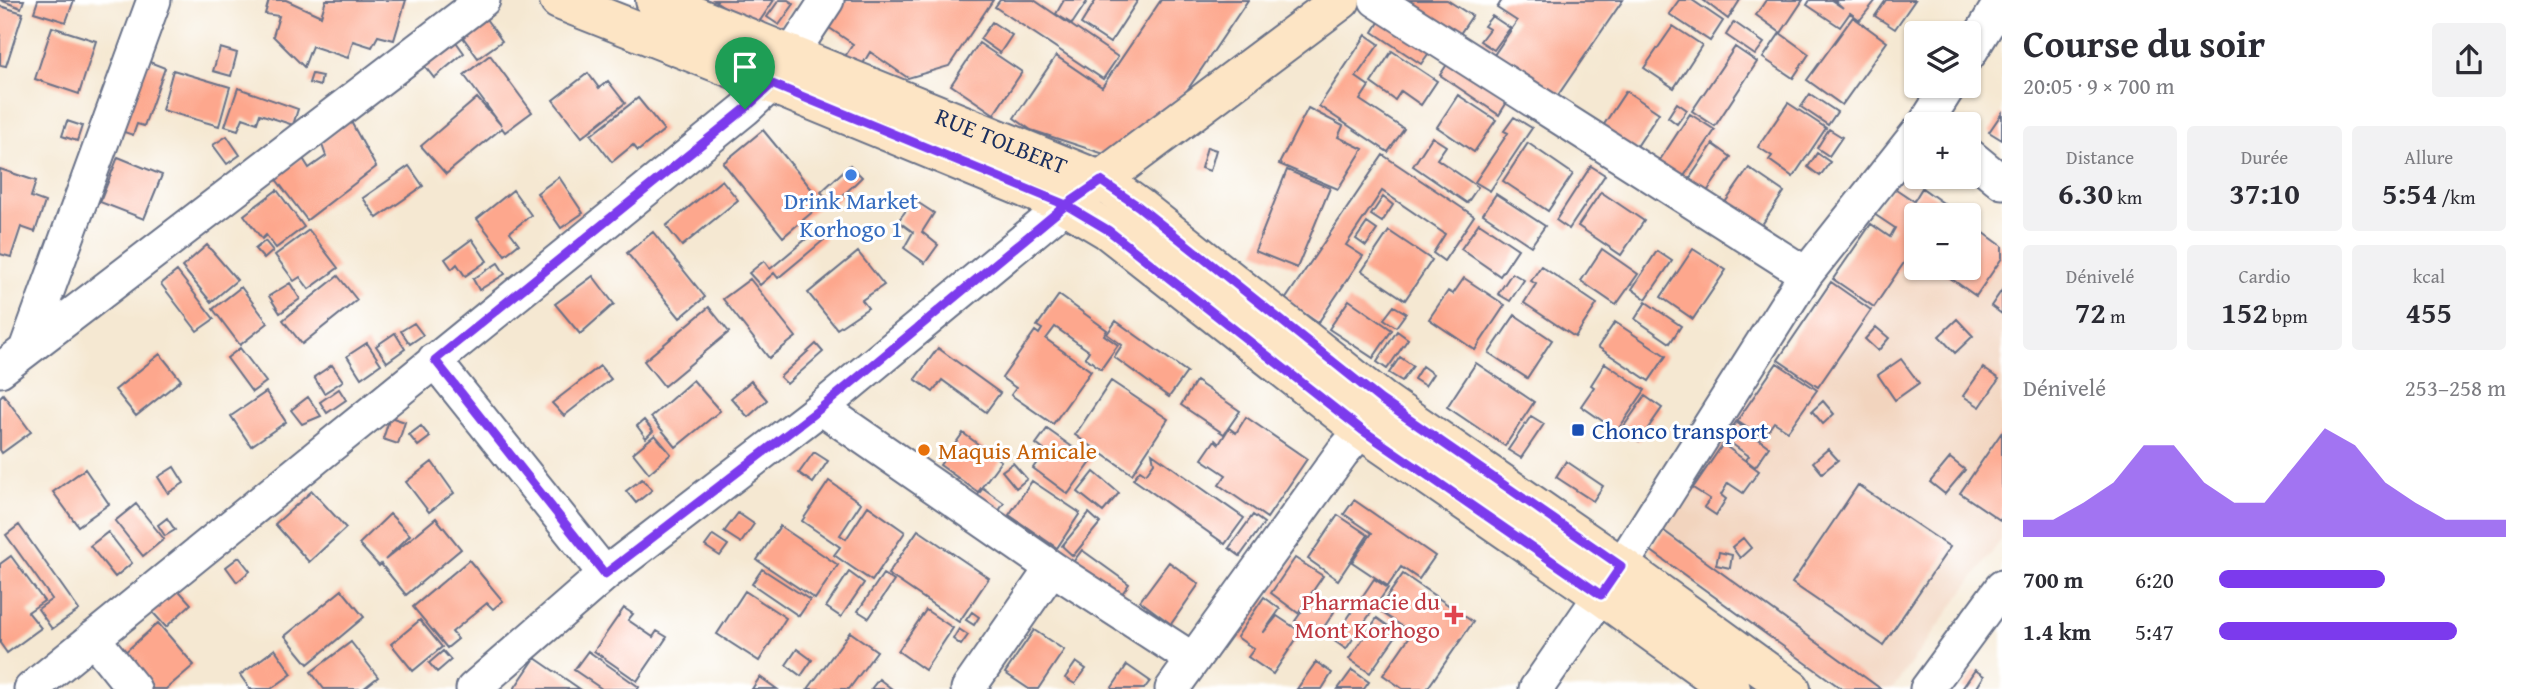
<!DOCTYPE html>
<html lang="fr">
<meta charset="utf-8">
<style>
:root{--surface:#fff;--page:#f2f2f3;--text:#2b2b33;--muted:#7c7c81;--accent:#7c3aed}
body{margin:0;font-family:"Gentium Book Plus",serif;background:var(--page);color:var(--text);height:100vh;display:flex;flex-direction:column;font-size:26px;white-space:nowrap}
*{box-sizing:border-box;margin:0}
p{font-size:23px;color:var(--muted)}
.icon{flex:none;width:38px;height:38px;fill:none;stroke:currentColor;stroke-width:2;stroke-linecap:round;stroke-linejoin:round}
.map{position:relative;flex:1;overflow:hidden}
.drawer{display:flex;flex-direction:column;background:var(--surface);width:525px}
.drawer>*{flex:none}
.controls{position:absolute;left:1904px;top:21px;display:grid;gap:14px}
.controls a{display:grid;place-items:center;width:77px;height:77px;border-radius:7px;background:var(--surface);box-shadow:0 2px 5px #0004;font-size:35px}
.pin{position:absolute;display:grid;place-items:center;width:60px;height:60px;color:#fff;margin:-72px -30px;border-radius:50% 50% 50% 0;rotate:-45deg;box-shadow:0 0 7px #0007}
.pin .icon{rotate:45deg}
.round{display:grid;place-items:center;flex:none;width:74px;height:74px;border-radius:7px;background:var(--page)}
.headline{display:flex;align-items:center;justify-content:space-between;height:119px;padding:0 21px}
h1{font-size:38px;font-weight:600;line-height:52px}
.stats{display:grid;grid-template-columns:repeat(3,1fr);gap:10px;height:119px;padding:7px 21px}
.stats div{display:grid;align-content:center;border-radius:7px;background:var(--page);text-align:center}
.stats b{font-size:30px;font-weight:600}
.stats small{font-size:19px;font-weight:400}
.stats p{font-size:19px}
.chart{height:196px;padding:14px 21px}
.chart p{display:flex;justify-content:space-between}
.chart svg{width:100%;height:126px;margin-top:7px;fill:var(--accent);opacity:.7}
ul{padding:0 21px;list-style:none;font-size:23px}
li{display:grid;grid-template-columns:112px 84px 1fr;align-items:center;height:52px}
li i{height:18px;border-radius:9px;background:var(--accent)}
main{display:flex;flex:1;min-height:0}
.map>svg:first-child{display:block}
.built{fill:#f2d4be}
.building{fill:#fda78d}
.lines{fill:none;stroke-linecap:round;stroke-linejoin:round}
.street-casing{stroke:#677087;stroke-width:37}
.secondary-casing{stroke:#677087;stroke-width:42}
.street{stroke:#fff;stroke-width:33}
.secondary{stroke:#fde5c5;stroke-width:38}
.route-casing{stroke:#fff;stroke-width:14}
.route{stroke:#7c3aed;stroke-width:9}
.shop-dot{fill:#3f7fe0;stroke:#fff;stroke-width:2.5}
.transit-dot{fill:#1a4fb4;stroke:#fff;stroke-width:2.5}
.food-dot{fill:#e8710a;stroke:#fff;stroke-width:2.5}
.health-dot{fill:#e0444e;stroke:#fff;stroke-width:2.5}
.labels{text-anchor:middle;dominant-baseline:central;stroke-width:6;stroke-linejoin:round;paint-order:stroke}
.street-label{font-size:24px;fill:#1b2f5e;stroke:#fff}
.shop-label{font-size:24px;fill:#366cbe;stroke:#fff}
.transit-label{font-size:24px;fill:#164399;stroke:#fff;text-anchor:start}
.food-label{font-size:24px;fill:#c56008;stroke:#fff;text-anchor:start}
.health-label{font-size:24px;fill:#be3a42;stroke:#fff;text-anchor:end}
</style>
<main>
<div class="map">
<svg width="2002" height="689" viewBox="0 0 2002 689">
<rect width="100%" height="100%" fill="#fff"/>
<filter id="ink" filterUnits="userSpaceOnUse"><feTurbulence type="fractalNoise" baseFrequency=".0143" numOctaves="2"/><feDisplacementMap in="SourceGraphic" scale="14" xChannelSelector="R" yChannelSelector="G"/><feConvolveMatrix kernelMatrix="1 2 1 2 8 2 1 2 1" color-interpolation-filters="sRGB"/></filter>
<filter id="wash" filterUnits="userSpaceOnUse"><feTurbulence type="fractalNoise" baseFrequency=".00686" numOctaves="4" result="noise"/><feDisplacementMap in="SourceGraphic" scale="28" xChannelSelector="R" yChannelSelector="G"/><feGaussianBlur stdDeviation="1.57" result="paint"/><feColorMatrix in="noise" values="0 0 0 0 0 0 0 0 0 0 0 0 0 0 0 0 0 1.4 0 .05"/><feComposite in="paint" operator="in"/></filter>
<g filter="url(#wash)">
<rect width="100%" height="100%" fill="#f5e8d2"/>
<path class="built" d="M1902,173L1960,215H1916V268H1969V222L2002,246V539L1892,689H1841L1650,550Z"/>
<g id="blocks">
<path class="building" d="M0,0H24L21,8Z
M38,0H74L66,22L34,12Z
M269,0H286L321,16L326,0H406L394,40L378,36L372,47L353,41L348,58L312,46L304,67L273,36L279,16L265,14Z
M714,0H774L755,28Z
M779,0H788L794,4L779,25L767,17Z
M845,0H993L949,66L908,78L870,52L858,72L842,61L853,44L828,27Z
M1000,0H1034L1118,57L1103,79L995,7Z
M1064,0H1088L1072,24L1056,14Z
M1096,0H1138L1110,43L1081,24Z
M1161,0H1248L1186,92L1107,155L1031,130L1014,118L1056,56L1102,87Z
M1399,0H1447L1472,16L1455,41Z
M1502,0H1623L1554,101L1492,58L1517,21L1497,8Z
M1679,0H1692L1723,21L1710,41L1669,14Z
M1703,0H1740L1728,19Z
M1766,0H1803L1781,33L1756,15Z
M1810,0H1831L1843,8L1834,0H1876L1860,20L1850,13L1840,27L1807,5Z
M1886,0H1915L1895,29L1875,16Z
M0,6L23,13L6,66L0,65Z
M1384,14L1433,47L1421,64L1373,32Z
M1492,16L1510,28L1494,50L1480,41L1489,29L1484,26Z
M1853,17L1887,42L1842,105L1807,80Z
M486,19L502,41L478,58L462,36Z
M992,22L1012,35L1000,53L980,39Z
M1734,22L1764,43L1755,55L1726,35Z
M1673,26L1702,45L1674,88L1644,68Z
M52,27L96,41L79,94L35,79Z
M1780,33L1809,54L1793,78L1763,58Z
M1366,35L1379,44L1356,77L1369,86L1360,100L1404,129L1388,152L1319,106Z
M454,39L464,53L434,78L423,64Z
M979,43L1022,72L994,114L951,85Z
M1735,47L1757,62L1715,126L1692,111Z
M220,48L237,53L231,76L213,71Z
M1392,51L1437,81L1421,105L1401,91L1395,100L1371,83Z
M1454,54L1509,99L1499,115L1440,75Z
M490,55L532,112L505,132L502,128L446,174L421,146L477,98L501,125L464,75Z
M147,61L165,68L144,126L137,124L133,135L121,131Z
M173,70L230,87L219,126L162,110Z
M588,73L599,88L608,81L625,103L582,137L553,100Z
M312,74L322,76L320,86L309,83Z
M238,88L298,109L293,125L260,114L257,123L243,118L238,130L225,126Z
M1626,91L1659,113L1632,154L1599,132Z
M1810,94L1837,112L1828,125L1801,107Z
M1458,95L1496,120L1474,152L1437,127Z
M638,98L664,130L638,151L633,145L612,162L591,135Z
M1677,103L1687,110L1677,124L1668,117Z
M1788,103L1826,128L1793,177L1769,160L1772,156L1758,147Z
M1308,108L1343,126L1338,137L1363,149L1338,189L1279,164Z
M2002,113V140L1989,132Z
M1690,114L1715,130L1678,185L1654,169Z
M1514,117L1532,128L1490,191L1475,182L1508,133L1504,131Z
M350,120L376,167L307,220L275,178L302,157L309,168L326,156L321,142Z
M67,121L82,126L77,141L62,136Z
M1829,129L1842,137L1829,156L1817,148Z
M763,130L823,203L783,237L723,163Z
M227,136L240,155L227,164L213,145Z
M1432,137L1446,146L1437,159L1478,187L1467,203L1413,166Z
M1528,143L1573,174L1548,211L1503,181Z
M1713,144L1731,157L1701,200L1683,188Z
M1207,147L1216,150L1210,171L1201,168Z
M1817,153L1830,162L1820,176L1808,167Z
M1383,155L1474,216L1444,261L1433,253L1445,234L1382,191L1346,245L1363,256L1318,323L1285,300Z
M118,157L162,175L144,219L100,202Z
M850,165L862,177L833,205L821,192Z
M409,166L423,186L377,218L363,198Z
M1591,166L1605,175L1569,229L1556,220Z
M1749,168L1784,192L1753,238L1717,214Z
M0,169L36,181L31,197L45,202L35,232L21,227L11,257L0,254Z
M1287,170L1330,188L1297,268L1255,251Z
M559,177L583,213L561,228L537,193Z
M722,180L738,200L682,246L666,226Z
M1893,187L1914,201L1922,188L1960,215H1916V254L1912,251L1874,307L1833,279L1871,224L1890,237L1895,228L1874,214Z
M277,190L304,227L276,248L266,235L262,239L244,215Z
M513,190L531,215L510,232L519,244L505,255L477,219Z
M1601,192L1644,221L1621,255L1578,226Z
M1496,194L1545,226L1531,246L1483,214Z
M1383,197L1393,205L1382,222L1371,215Z
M914,200L934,213L922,232L938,245L925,263L904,248L913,232L898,221Z
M1969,222L2002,246V258L1976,296L1936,268H1969Z
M1367,223L1377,230L1366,246L1356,239Z
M1479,223L1518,249L1500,276L1461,249Z
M309,230L338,268L309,289L300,277L294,281L275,255Z
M817,230L825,239L778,278L774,273L760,285L749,273L764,261L770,269Z
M1389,231L1432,260L1405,300L1362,271Z
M653,232L705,297L680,318L627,253Z
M472,239L487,261L465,276L457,264L452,269L445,259Z
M265,241L273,251L264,259L255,249Z
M207,245L237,280L211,302L182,267Z
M1602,249L1638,274L1616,305L1581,281Z
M1693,249L1726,270L1693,319L1661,297Z
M1657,251L1672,261L1646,299L1632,289Z
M858,252L884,285L862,300L868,308L837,329L808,293Z
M498,263L505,274L479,290L473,279Z
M1541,266L1597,304L1575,337L1524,303L1536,284L1531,281Z
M177,271L214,319L197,331L161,284Z
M1512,273L1524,280L1510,301L1498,294Z
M338,276L357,300L302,344L283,320Z
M593,276L614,304L580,334L555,304Z
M1464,278L1505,305L1475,350L1429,319L1448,291L1453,294Z
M750,279L796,337L769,358L723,299Z
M1831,282L1871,310L1818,387L1778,360Z
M290,283L300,299L280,313L269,296Z
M241,287L268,323L240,345L213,309Z
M2002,290V314L1991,306Z
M1059,295L1107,330L1104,335L1118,345L1101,369L1085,357L1089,351L1055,327L1046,339L1091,371L1053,424L1011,395L1016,388L1002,378L1035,331L1039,334L1042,329L1037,326Z
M1349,300L1392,330L1373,358L1329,329Z
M1646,302L1681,326L1670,343L1635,319Z
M1394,306L1406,313L1396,327L1384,319Z
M709,307L729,332L664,386L644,361Z
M1515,315L1552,340L1527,378L1489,353Z
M1957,319L1973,336L1955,353L1939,336Z
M1116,321L1187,372L1169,397L1114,357L1122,345L1107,334Z
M1615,322L1666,356L1649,381L1598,347Z
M414,323L423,335L410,344L401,331Z
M1876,327L1889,338L1878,351L1865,339Z
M1397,331L1408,339L1387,369L1377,362Z
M395,333L405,349L387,362L376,346Z
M367,343L381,364L361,378L347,356Z
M816,344L823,352L787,384L780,377Z
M240,348L266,382L252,392L227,358Z
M938,348L1000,393L986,412L942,380L933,392L915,379Z
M160,354L181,380L136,416L115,390Z
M1400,357L1413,366L1402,381L1389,373Z
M1901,359L1919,383L1895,400L1878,375Z
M1476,363L1534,402L1505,446L1447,407Z
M1605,363L1645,390L1617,431L1581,406L1594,387L1591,385Z
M1777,363L1817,390L1788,431L1774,422L1763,438L1737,421Z
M332,365L343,381L324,393L314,377Z
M600,366L611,379L564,416L552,403Z
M1422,366L1433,374L1425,386L1414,379Z
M1983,368L1999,379L1980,407L1963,396Z
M693,380L720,411L676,447L651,417Z
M751,381L767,400L748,417L731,398Z
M1111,381L1168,419L1132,474L1075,435Z
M1196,381L1240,411L1224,434L1181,405Z
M339,389L346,400L327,413L320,402Z
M266,392L286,422L251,446L231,416Z
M3,394L31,432L2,453L0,450V397Z
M1645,396L1662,408L1639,441L1622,429Z
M308,397L321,416L302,424L291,410Z
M1823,401L1834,414L1823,424L1812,411Z
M1531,416L1544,424L1521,458L1508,450Z
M390,417L405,422L398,444L383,439Z
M1246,417L1307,459L1267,518L1219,485L1226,475L1202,459L1215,440L1219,444L1229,428L1236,433Z
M644,420L653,431L646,438L637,426Z
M1736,422L1769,447L1755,467L1746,460L1749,456L1725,439Z
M421,426L430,437L418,446L409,435Z
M1047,429L1092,461L1068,494L1033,468L1045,451L1036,444Z
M2002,432V517L2000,520L1960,493Z
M963,433L1001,461L978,492L940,465Z
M655,435L671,454L649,473L633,453Z
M1723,444L1759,471L1743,493L1728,483L1721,495L1726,499L1716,515L1704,507L1710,499L1693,488Z
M1828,449L1838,460L1822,473L1813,462Z
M814,452L828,461L813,483L799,473Z
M1152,453L1244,518L1225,544L1133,479L1140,470L1146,474L1154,463Z
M1950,458L1965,470L1945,494L1930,482Z
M1566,461L1603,486L1593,501L1556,477Z
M432,462L454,493L429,512L406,482Z
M1013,463L1027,479L1016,488L1002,471Z
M174,467L184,483L168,493L158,477Z
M85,469L109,504L78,526L53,492Z
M1094,472L1119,493L1103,512L1078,492Z
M642,479L652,490L636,503L626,491Z
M829,481L861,503L840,535L846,539L868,506L905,532L872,581L834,555L840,547L802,521Z
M1032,481L1080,513L1057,548L1009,515Z
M1858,485L1950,547L1883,645L1792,583Z
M983,488L1004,503L995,517L973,502Z
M312,491L346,528L309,562L275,524Z
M1354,500L1435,556L1419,579L1401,567L1388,586L1352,562L1372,533L1344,514Z
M136,504L164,539L143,556L115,521Z
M738,513L754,524L741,543L724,532Z
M1089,513L1100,523L1073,556L1062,546Z
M390,514L410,535L385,560L436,518L461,549L406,595L381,564L379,566L359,544Z
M1253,515L1264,523L1240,556L1229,548Z
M1338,515L1368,535L1338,580L1308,559Z
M167,518L175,530L165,536L158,525Z
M19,525L79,610L52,629L38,609L52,599L6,535Z
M780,526L838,565L815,599L757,560Z
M918,530L989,578L959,622L888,574Z
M1664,531L1881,689H1842L1650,550Z
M108,532L132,563L115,577L90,546Z
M713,535L728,545L720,556L705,546Z
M1743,538L1751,548L1740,558L1732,547Z
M1082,550L1129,584L1118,599L1071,565Z
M1719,552L1732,555L1730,568L1716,565Z
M11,556L44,601L28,612L41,628L7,653L0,643V564Z
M239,557L250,571L237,582L226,567Z
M1295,558L1323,576L1298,613L1271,593Z
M469,560L503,601L493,609L487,603L452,632L458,639L447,648L413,607Z
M1169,562L1199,584L1171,624L1140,601Z
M762,569L810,600L799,616L752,584Z
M849,572L864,583L841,617L826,607Z
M883,574L894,581L869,618L858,611Z
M1403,574L1473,622L1427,689H1403L1383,675L1412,633L1378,610Z
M1374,579L1388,588L1346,649L1333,640Z
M173,584L191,604L166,627L148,607Z
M342,590L364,617L308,664L285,636Z
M745,591L786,618L759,661L717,634Z
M1264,597L1280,609L1263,633L1277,616L1301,632L1273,674L1248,657L1254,649L1237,637Z
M1312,597L1334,612L1318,636L1295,621Z
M624,608L633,614L628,620L653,637L657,631L667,637L637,681L594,651Z
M926,610L953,628L925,670L898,651Z
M972,612L979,617L974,625L966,620Z
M1377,618L1398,633L1370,673L1349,659Z
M420,620L442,647L413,671L391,644Z
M158,623L194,665L166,689H153L123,654Z
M959,629L968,635L961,645L953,639Z
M1034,630L1064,650L1038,689H1029L1005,673Z
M850,632L877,651L849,689H808Z
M351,642L378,677L363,689H324L311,672Z
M275,649L292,674L271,689H250L240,675Z
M797,649L812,660L801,676L786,665Z
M443,651L451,660L437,672L429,663Z
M588,651L639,687L638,689H602L574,670Z
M535,658L580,689H514Z
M1076,662L1086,669L1075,684L1065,678Z
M1316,662L1332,673L1322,689H1297Z
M1127,665L1150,681L1144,689H1111Z
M1352,670L1369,682L1364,689H1338Z
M1975,670L1984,676L1976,689H1962Z
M760,677L777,689H752Z
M879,679L892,689H871Z"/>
</g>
</g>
<g filter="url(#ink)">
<use href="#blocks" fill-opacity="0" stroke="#677087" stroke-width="2"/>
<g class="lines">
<defs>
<path id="street" d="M1376,0L1806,274
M1969,54L2002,0
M1925,124L1949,86
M1969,155L2002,182
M26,349L154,0
M434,360L605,574
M0,370L483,0
M821,408L1052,568L1192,659
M93,638L134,689
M31,689L745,109L772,84L827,0
M473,689L605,574L821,408L1066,205
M968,689L1052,568
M1172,689L1342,453L1362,430
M1536,689L1621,566L1806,274L1916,135
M1927,689L2002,587"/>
<g id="secondary">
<path d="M559,0L772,84L1066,205L1108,230L1362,430L1601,595L1731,689"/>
<path id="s1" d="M655,0L1102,181L1138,207L1381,400L1621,566L1791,689"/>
<path d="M1082,194L1341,0"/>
</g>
</defs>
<use href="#street" class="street-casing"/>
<use href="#secondary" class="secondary-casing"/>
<use href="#street" class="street"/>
<use href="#secondary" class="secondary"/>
</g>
</g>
<g class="lines" filter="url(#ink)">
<defs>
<path id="route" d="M745,109L435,360L605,574L821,408L1066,205L1101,181L1138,206L1381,400L1621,566L1601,595L1362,430L1108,230L1066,205L772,84L745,109"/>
</defs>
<use href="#route" class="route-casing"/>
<use href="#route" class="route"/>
</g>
<circle class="shop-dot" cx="851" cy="175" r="7"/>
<rect class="transit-dot" x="1571" y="423" width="14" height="14" rx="3.5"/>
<circle class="food-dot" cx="924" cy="450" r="7"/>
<path class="health-dot" d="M1450.5 604.5h7v7h7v7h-7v7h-7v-7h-7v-7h7z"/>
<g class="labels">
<g class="street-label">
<text stroke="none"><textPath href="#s1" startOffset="374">RUE TOLBERT</textPath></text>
</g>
<g class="shop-label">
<text x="851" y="200">Drink Market<tspan x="851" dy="28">Korhogo 1</tspan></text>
</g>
<g class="transit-label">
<text x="1592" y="430">Chonco transport</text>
</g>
<g class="food-label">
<text x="938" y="450">Maquis Amicale</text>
</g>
<g class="health-label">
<text x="1440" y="601">Pharmacie du<tspan x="1440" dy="28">Mont Korhogo</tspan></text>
</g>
</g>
</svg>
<div class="controls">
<a><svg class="icon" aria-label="layers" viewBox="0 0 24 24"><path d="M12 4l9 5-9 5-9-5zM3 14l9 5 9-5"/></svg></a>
<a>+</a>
<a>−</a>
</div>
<div class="pin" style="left:745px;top:109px;background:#1e9e55"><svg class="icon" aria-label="arrive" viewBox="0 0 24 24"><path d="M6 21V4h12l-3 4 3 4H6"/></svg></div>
</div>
<section class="drawer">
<div class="headline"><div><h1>Course du soir</h1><p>20:05 · 9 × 700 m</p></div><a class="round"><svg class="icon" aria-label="share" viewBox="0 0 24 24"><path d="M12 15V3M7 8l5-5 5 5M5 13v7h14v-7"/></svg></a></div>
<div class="stats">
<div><p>Distance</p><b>6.30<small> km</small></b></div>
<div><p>Durée</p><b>37:10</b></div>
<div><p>Allure</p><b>5:54<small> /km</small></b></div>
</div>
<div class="stats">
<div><p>Dénivelé</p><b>72<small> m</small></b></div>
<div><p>Cardio</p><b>152<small> bpm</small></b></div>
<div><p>kcal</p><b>455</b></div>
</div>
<div class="chart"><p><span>Dénivelé</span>253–258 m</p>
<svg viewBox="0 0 160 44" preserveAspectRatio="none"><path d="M0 44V38L10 38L20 32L30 25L40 12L50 12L60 25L70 32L80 32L90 19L100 6L110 12L120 25L130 32L140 38L150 38L160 38V44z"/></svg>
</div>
<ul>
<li><b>700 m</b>6:20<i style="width:58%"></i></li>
<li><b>1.4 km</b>5:47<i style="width:83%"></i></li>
</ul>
</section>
</main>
